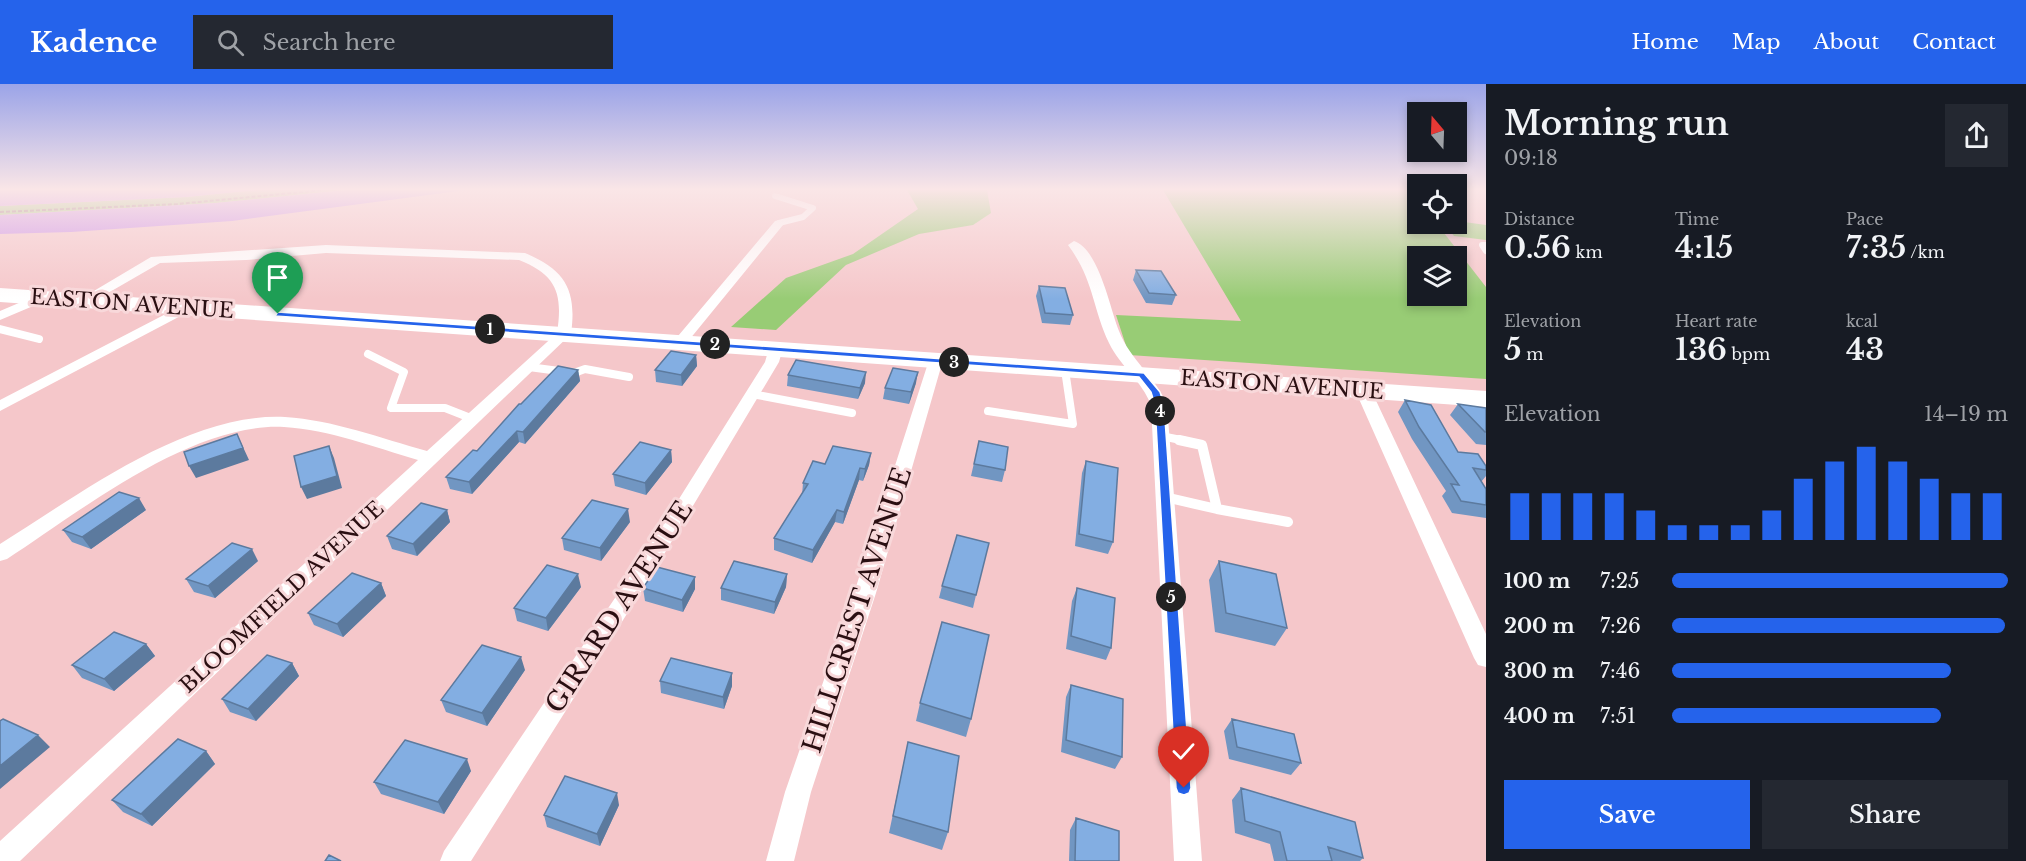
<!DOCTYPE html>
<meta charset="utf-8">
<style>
:root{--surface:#171b24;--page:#242831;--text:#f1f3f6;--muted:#9ea1a6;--accent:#2563eb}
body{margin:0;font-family:"Libre Baskerville",serif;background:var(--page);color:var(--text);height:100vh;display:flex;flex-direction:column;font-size:22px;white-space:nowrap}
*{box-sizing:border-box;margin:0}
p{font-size:20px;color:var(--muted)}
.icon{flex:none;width:33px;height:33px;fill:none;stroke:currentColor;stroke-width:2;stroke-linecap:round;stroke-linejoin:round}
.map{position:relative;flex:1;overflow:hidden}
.drawer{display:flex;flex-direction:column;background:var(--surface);width:540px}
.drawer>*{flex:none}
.needle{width:39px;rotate:341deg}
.fabs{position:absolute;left:1407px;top:18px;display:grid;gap:12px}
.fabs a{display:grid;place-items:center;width:60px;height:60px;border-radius:0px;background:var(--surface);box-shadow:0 3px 9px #0003;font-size:30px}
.pin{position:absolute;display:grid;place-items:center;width:51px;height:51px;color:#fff;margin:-62px -26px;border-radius:50% 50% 50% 0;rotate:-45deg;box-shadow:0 0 6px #0007}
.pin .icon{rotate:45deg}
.km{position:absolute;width:30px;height:30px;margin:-15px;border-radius:50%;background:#222;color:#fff;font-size:16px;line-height:30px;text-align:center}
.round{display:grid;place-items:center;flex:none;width:63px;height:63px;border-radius:0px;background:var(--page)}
.overview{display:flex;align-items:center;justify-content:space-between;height:102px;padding:0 18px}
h1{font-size:33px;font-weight:600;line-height:45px}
.figures{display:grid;grid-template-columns:repeat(3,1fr);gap:9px;height:102px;padding:6px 18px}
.figures div{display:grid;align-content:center}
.figures b{font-size:30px;font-weight:600}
.figures small{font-size:16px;font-weight:400}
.figures p{font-size:16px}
.chart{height:168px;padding:12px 18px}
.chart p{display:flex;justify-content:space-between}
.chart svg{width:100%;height:108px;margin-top:6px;stroke:var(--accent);stroke-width:6}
.primary-button{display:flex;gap:12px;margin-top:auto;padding:12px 18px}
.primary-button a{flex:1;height:69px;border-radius:0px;background:var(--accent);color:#fff;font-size:24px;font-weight:600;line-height:69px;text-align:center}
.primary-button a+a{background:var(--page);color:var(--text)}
ul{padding:0 18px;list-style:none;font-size:20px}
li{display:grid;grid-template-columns:96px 72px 1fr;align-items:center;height:45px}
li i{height:15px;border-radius:8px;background:var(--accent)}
header{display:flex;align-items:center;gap:36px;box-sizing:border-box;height:84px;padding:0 30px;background:var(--accent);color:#fff}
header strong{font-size:28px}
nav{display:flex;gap:33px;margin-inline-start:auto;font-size:21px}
.search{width:420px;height:54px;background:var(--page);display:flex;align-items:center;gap:15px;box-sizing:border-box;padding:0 21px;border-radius:0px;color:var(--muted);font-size:22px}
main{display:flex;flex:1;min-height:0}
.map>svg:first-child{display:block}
.green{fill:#98cc75;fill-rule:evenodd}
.water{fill:#c98ce9}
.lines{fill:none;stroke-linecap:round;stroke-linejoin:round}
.path{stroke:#8b676a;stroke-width:2;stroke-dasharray:4 2;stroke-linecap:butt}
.lane-far2{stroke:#fff;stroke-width:6}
.lane-far1{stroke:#fff;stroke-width:8}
.lane{stroke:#fff;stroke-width:10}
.street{fill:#fff;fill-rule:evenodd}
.primary{fill:#fff;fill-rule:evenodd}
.wall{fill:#7196c2}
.shaded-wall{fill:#5c7a9e}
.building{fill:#83aee2;stroke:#5c7a9e;stroke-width:1.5}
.route{fill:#2563eb;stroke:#fff;stroke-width:1.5}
.labels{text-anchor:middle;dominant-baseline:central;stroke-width:6;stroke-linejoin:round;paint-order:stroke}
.street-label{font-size:21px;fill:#2a0f12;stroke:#f8d8da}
.near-street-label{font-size:26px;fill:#2a0f12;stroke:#f8d8da}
</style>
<header>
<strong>Kadence</strong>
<div class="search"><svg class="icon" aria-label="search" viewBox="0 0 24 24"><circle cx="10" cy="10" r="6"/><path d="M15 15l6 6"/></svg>Search here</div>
<nav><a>Home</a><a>Map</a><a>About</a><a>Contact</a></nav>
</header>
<main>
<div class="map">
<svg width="1486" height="777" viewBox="0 0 1486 777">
<rect width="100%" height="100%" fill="#f5c7ca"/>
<path class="green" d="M257,106H345L216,119L0,131V122L186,113Z
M907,106H987L991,129L973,141L919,150L846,181L776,246L731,243L786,194L853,170L918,125Z
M1163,106H1411L1417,114L1418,140H1437L1486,203V295L1129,271L1116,231L1241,237ZM1418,172H1456V212H1418Z
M1457,137L1486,141V156L1454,152L1444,140H1454Z"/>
<path class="water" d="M0,106H257L186,113L0,122Z
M345,106H466L232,137L71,148L0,150V131L216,119Z"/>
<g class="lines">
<path class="path" d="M0,128L177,120L323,106"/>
<path class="lane-far2" d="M775,112L813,124L803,133L779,139
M1486,161H1482L1486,167"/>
<path class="lane-far1" d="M0,245L39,255
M368,270L404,288L391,324H445L473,335
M529,283L574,289L585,285L629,293
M752,310L852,329
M988,327L1073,340L1065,286
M1161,352L1186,357"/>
<path class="lane" d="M1165,413L1217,425L1202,361L1179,356
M1217,425L1288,438"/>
<path class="street" d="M779,136L785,139L783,141L685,261H675L673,258L775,137Z
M1074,157C1099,165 1110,225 1119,247C1130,276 1156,293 1167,321L1202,777H1174L1151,321C1142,297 1120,282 1109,259C1092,223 1094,196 1068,161Z
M326,161L525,169C566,186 577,207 571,250L20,777H0V757L418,376C374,363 330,346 284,343C192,338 82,426 7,475L0,477V460C79,411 187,328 285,333C333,336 380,354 427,367L557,249C563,210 557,191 519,176L326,169L246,176L160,179L89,220H79L77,217L151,173Z
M40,210L45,211L47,214L45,217L0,236V227Z
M185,220L190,221L192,224L190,227L0,327V316Z
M776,260L783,264L779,278L654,487L471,777H440L444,767L640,477L765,278L769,264Z
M936,272L943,276L876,509L811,708L794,777H766L785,708L854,509L929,276Z
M1363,301L1371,306L1486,550V583L1478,581L1474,574L1355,306Z"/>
<path class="primary" d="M0,204L1486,307V323L0,218Z"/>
</g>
<path class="wall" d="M1136,186L1176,211L1172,221L1146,219L1133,196Z
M1039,202L1073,231L1070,241L1042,239L1036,212Z
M696,271L697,282L682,302L656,298L655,286Z
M578,286L580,297L525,360L519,358L472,410L450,405L446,393L477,367L521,320Z
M788,291L865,299L858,315L787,302Z
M916,299L909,320L883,315L885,304Z
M1405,316L1458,368L1486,382V392L1481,398L1486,405V434L1452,429L1442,412L1446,407L1412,355L1398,328Z
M1458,320L1486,324V361L1476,360L1450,331Z
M979,357L1005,386L1002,398L971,392Z
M671,366L672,378L646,411L615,402L613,390Z
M871,369L869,381L863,397L859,396L843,440L835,438L812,479L774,466V454L802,411L803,399L825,380Z
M1086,377L1113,458L1108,470L1075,462L1082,389Z
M146,426L91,465L72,458L63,446Z
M447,426L450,438L417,472L392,465L387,452Z
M630,438L601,477L564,466L562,454Z
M258,477L215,514L194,508L186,495Z
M1219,477L1287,544L1275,562L1215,548L1209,496Z
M787,490L786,503L774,530L721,516V504Z
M695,493V505L683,528L645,517L643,504Z
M381,499L386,512L343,553L314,541L308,529Z
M942,502L976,511L973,524L939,514Z
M581,503L548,547L517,537L514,524Z
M1077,504L1111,564L1106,576L1066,565L1072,517Z
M146,560L155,572L114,607L82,594L72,581Z
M292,579L299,592L256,637L230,628L222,615Z
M525,586L487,642L446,628L441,616Z
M660,597L732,602L724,625L661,609Z
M1071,601L1122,673L1115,685L1061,668L1066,613Z
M920,619L971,635L966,653L916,637Z
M1232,635L1301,679L1291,691L1229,675L1224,647Z
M908,658L948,748L942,766L889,749Z
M206,667L215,680L152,742L123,728L112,716Z
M471,687L444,730L381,710L374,698Z
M1241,704L1363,774L1360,777H1274L1270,760L1235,749L1232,716Z
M619,721L600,762L547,743L544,731Z
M1076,734L1119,777H1069L1070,746Z"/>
<path class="shaded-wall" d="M696,271L697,282L682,302L681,291Z
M578,286L580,297L525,360L523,348Z
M866,288L865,299L858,315L860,304Z
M918,288L916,299L909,320L911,308Z
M517,347L519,358L472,410L469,398Z
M237,350L249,376L196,394L189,382Z
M329,362L334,374L342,404L307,415L301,403Z
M671,366L672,378L646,411L645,399Z
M871,369L869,381L863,397L865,385Z
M860,384L859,396L843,440L844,428Z
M139,414L146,426L91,465L82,453Z
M628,425L630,438L601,477L600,464Z
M447,426L450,438L417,472L413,460Z
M837,426L835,438L812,479L813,466Z
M252,465L258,477L215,514L208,502Z
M578,490L581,503L548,547L546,534Z
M787,490L786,503L774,530L775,518Z
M695,493V505L683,528L682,516Z
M381,499L386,512L343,553L337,540Z
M146,560L155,572L114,607L104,595Z
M521,573L525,586L487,642L482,629Z
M292,579L299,592L256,637L248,625Z
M732,589V602L724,625L723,613Z
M38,651L50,663L0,705V682Z
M206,667L215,680L152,742L141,730Z
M467,675L471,687L444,730L438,718Z
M617,709L619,721L600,762L597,750Z"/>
<path class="building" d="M1136,186L1161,187L1176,211L1149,209Z
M1039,202L1065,204L1073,231L1045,229Z
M671,267L696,271L681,291L655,286Z
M796,276L866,288L860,304L788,291Z
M558,282L578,286L523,348L517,347L469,398L446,393L473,366L477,367L519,320H521Z
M893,284L918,288L911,308L885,304Z
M1405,316L1431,321L1458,368L1478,370L1486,382V386L1473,384L1486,405V421L1461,417L1451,400L1459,401L1419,343Z
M1458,320L1486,324V348H1485Z
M237,350L243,364L189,382L184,368Z
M979,357L1008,363L1005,386L974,380Z
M640,358L671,366L645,399L613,390Z
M329,362L337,392L301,403L294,372Z
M833,362L871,369L865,385L860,384L844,428L837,426L813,466L774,454L808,400L803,399L813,377L825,380Z
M1086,377L1118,384L1113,458L1079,450Z
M119,408L139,414L82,453L63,446Z
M592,416L628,425L600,464L562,454Z
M421,419L447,426L413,460L387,452Z
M957,451L989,459L976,511L942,502Z
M232,459L252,465L208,502L186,495Z
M734,477L787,490L775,518L721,504Z
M1219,477L1276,490L1287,544L1226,529Z
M547,481L578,490L546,534L514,524Z
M657,483L695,493L682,516L643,504Z
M352,489L381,499L337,540L308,529Z
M1077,504L1115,514L1111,564L1071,552Z
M942,538L989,551L971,635L920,619Z
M114,548L146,560L104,595L72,581Z
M482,561L521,573L482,629L441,616Z
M267,571L292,579L248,625L222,615Z
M671,574L732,589L723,613L660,597Z
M1071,601L1123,615L1122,673L1066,656Z
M3,635L38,651L0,682V637Z
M1232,635L1294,650L1301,679L1237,663Z
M178,655L206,667L141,730L112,716Z
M405,656L467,675L438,718L374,698Z
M908,658L959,672L948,748L893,732Z
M565,692L617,709L597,750L544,731Z
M1241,704L1355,738L1363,774L1328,763L1332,777H1287L1280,748L1245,737Z
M1076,734L1119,747V777H1075Z
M329,771L341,777H325Z"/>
<linearGradient id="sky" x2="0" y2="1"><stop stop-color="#9ba4e8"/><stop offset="0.49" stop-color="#fae6e7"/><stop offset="1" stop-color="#fae6e7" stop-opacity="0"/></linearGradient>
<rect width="1486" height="215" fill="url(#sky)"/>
<path class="route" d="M278,228L1144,289L1160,308L1164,321L1191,704L1189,709L1184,711L1178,709L1176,704L1155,321L1151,308L1139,293L275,232Z"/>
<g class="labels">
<g class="street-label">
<text transform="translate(132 220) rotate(4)">EASTON AVENUE</text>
<text transform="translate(1282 301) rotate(4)">EASTON AVENUE</text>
<text transform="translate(282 513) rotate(-43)">BLOOMFIELD AVENUE</text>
</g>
<g class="near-street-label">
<text transform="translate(619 523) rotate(-57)">GIRARD AVENUE</text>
<text transform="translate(857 526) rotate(-72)">HILLCREST AVENUE</text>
</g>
</g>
</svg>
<div class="fabs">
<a><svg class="needle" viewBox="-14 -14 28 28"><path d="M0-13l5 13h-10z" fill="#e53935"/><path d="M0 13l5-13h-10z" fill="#9ea1a6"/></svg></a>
<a><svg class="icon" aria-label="locate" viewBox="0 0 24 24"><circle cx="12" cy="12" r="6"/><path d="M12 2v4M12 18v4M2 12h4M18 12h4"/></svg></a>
<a><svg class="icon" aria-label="layers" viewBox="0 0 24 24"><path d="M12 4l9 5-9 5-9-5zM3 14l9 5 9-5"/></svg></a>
</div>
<div class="pin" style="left:278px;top:230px;background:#1e9e55"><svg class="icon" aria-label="arrive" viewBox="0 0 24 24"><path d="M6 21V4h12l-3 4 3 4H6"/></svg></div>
<div class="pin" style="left:1184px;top:704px;background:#d93025"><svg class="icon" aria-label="check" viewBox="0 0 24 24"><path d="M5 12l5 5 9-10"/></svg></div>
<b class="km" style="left:490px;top:245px">1</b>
<b class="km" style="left:715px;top:260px">2</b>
<b class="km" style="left:954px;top:278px">3</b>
<b class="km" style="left:1160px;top:327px">4</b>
<b class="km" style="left:1171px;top:513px">5</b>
</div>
<section class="drawer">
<div class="overview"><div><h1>Morning run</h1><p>09:18</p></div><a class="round"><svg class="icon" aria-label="share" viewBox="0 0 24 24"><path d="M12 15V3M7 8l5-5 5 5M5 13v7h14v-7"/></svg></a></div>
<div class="figures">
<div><p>Distance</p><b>0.56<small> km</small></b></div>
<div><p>Time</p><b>4:15</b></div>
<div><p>Pace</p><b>7:35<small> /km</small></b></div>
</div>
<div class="figures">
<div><p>Elevation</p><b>5<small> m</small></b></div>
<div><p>Heart rate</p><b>136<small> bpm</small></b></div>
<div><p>kcal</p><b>43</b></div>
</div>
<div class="chart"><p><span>Elevation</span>14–19 m</p>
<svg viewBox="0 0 160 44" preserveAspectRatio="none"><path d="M5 44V25M15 44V25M25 44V25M35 44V25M45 44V32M55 44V38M65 44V38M75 44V38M85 44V32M95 44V19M105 44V12M115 44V6M125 44V12M135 44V19M145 44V25M155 44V25"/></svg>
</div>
<ul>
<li><b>100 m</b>7:25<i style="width:100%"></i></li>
<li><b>200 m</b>7:26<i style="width:99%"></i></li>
<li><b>300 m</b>7:46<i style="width:83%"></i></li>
<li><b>400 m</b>7:51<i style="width:80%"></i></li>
</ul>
<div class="primary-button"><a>Save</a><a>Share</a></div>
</section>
</main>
